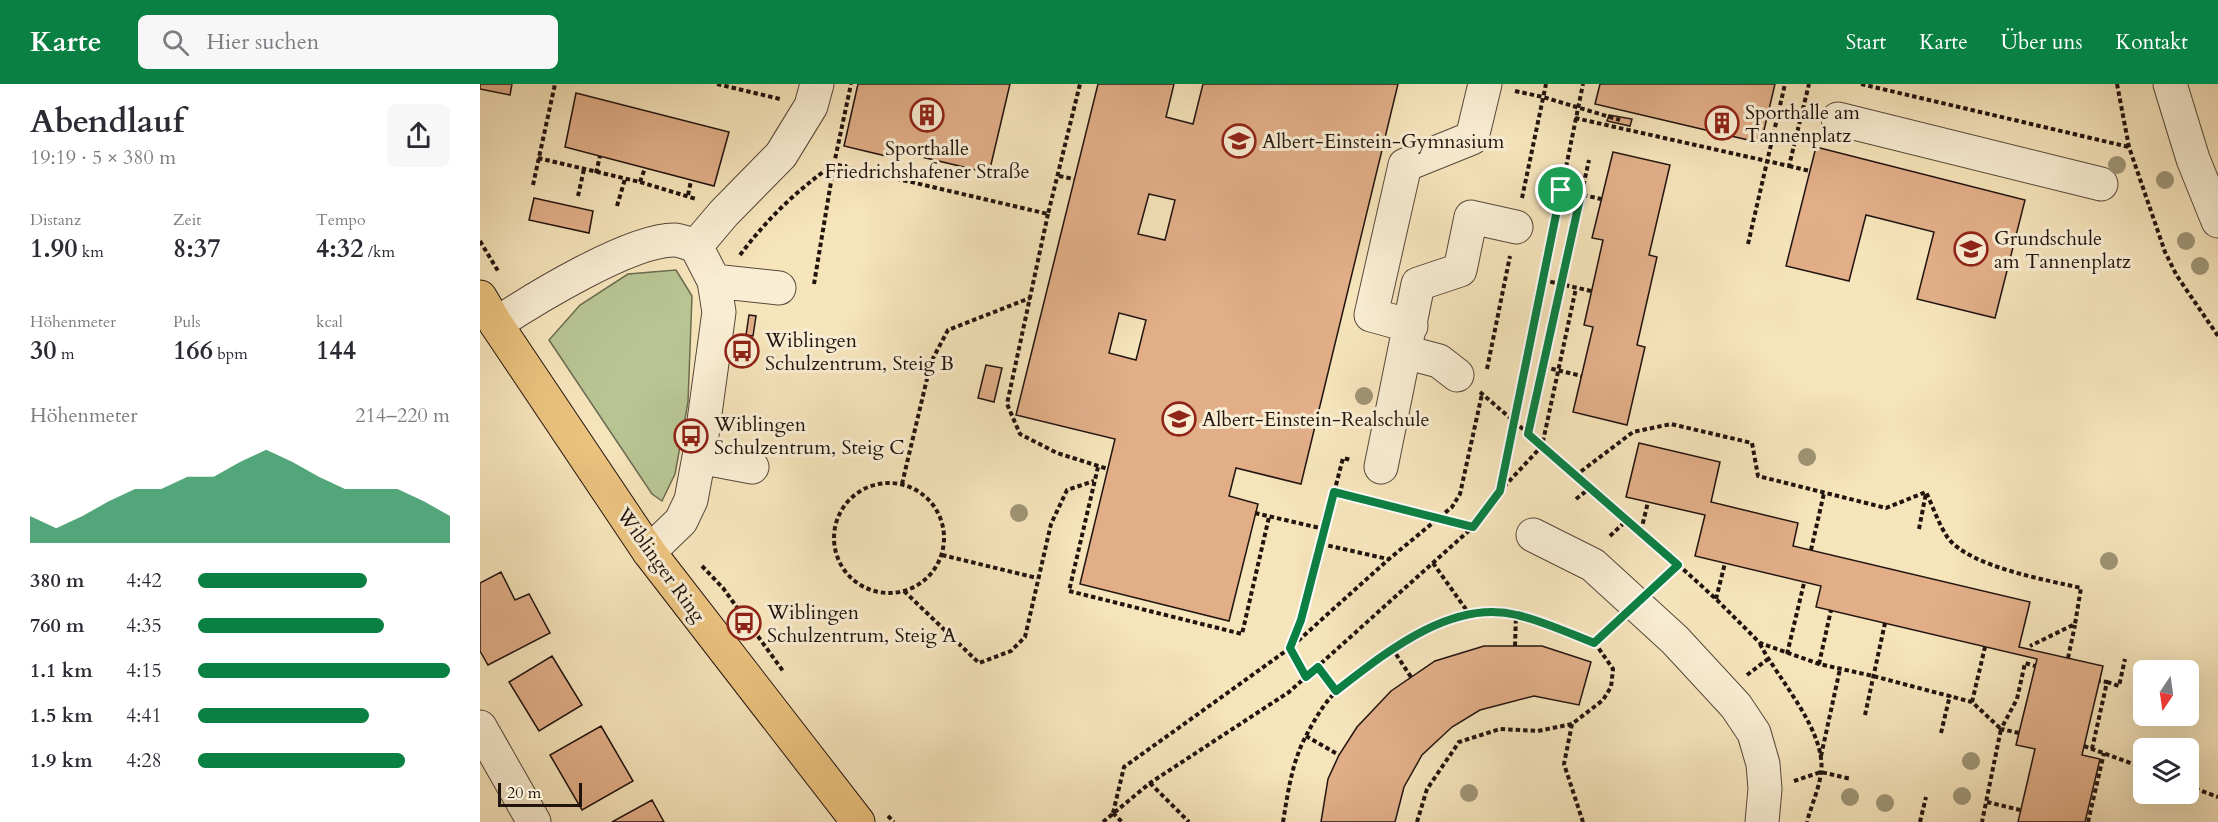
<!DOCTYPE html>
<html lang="de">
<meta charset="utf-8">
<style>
:root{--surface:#fff;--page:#f7f7f7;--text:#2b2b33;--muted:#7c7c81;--accent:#0b8043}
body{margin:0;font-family:Cardo,serif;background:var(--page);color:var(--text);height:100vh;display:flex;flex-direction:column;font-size:22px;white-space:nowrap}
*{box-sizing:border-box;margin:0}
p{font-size:20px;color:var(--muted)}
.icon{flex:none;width:33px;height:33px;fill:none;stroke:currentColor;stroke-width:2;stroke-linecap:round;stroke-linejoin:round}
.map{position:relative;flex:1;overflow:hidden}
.side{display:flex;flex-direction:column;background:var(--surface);width:480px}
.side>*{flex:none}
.needle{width:39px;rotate:193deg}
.buttons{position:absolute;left:1653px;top:576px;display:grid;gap:12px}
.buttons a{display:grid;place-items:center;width:66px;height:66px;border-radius:9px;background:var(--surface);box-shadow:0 6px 24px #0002;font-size:30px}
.scale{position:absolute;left:18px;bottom:15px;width:84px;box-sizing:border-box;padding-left:6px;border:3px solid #21140f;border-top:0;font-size:16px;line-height:21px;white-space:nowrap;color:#21140f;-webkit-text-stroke:4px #f9edd3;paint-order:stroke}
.pin{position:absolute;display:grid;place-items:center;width:51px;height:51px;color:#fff;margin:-26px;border:3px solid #fff;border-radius:50%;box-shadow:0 2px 6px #0007}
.round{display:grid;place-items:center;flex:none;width:63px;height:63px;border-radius:9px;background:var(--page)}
.headline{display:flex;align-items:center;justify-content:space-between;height:102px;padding:0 30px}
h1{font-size:33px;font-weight:600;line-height:45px}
.stats{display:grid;grid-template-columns:repeat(3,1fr);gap:9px;height:102px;padding:6px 30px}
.stats div{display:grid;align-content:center}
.stats b{font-size:26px;font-weight:600}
.stats small{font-size:16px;font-weight:400}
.stats p{font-size:16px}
.chart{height:168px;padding:12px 30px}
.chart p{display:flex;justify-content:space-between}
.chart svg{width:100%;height:108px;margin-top:6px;fill:var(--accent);opacity:.7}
ul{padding:0 30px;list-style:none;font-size:20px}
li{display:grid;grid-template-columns:96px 72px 1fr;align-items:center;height:45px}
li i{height:15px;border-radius:8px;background:var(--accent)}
header{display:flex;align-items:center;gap:36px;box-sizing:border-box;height:84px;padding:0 30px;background:var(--accent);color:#fff}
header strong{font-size:28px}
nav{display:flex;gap:33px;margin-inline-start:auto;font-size:21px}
.search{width:420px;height:54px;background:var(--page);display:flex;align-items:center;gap:15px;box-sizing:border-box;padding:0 21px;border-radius:9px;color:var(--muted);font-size:22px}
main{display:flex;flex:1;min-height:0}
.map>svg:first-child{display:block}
.green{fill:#b8c593;stroke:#6c6c51;stroke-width:1.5}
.building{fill:#e1ae88;stroke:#21140f;stroke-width:1.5;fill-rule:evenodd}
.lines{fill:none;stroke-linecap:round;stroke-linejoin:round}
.minor-casing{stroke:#56483a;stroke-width:35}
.major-casing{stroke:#21140f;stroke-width:35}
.path{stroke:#21140f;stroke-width:4;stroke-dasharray:4.5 3;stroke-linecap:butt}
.minor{stroke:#f9edd3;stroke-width:33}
.major{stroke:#ebc27e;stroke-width:33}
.tree{fill:#9e9476}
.route-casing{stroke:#fff;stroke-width:12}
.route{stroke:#0b8043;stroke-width:8}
.labels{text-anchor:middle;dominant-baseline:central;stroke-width:6;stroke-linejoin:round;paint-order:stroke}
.poi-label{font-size:20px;fill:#21140f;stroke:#f9edd3;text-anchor:start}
.street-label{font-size:20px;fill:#21140f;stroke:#f9edd3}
</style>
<header>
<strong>Karte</strong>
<div class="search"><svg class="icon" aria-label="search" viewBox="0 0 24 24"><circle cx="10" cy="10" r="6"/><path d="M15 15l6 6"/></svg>Hier suchen</div>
<nav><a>Start</a><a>Karte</a><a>Über uns</a><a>Kontakt</a></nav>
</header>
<main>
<section class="side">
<div class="headline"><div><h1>Abendlauf</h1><p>19:19 · 5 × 380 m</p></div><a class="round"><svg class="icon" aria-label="share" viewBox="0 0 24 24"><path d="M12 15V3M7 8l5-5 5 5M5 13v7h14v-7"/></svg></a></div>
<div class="stats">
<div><p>Distanz</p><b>1.90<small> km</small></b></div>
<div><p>Zeit</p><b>8:37</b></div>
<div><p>Tempo</p><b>4:32<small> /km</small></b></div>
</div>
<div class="stats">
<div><p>Höhenmeter</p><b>30<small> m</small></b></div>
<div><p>Puls</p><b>166<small> bpm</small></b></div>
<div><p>kcal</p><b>144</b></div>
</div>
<div class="chart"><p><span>Höhenmeter</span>214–220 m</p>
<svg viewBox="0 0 160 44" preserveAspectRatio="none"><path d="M0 44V33L10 38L20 33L30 27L40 22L50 22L60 17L70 17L80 11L90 6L100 11L110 17L120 22L130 22L140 22L150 27L160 33V44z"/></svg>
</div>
<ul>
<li><b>380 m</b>4:42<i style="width:67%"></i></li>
<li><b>760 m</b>4:35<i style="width:74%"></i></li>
<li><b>1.1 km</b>4:15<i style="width:100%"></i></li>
<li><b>1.5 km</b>4:41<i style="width:68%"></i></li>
<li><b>1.9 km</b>4:28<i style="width:82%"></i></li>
</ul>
</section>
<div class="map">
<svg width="1738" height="738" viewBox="0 0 1738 738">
<rect width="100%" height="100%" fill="#f6e4bb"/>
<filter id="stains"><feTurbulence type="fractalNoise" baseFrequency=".00333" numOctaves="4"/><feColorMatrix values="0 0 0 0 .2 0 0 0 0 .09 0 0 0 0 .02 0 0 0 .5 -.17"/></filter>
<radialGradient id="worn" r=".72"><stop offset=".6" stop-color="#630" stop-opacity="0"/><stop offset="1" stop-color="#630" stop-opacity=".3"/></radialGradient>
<path class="green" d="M196,186L212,212L208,318L195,390L182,417L172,410L69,256L100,221L148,190Z"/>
<path class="building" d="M0,0H32L30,11L0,5Z
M378,0H530L509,89L408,65L406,72L364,62Z
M618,0H694L686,33L713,40L723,0H918L821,400L756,384L749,412L778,420L749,537L600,500L635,355L536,331ZM669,110L695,116L685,156L658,150ZM639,229L666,236L656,276L629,269Z
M1120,0H1295L1281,59L1115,20Z
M96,9L249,48L234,102L85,63Z
M1129,31L1152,35L1150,42L1127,37Z
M1336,63L1545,116L1515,234L1437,215L1454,148L1386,131L1369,197L1306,182Z
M1133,68L1190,81L1169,171L1177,173L1157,261L1165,263L1147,341L1093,328L1113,243L1104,241L1123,156L1112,154Z
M54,114L113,127L109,149L49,136Z
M269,231L276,232L273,252L266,251Z
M506,281L522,284L514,318L498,314Z
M1159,359L1240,378L1231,418L1318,439L1313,462L1550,518L1539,563L1623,582L1602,671L1620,675L1605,738H1538L1555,665L1536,661L1557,575L1336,523L1341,502L1215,472L1225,431L1146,413Z
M21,488L35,516L49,510L70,549L8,581L0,567V499Z
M1004,562H1062L1111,578L1099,621L1054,612L1000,626L972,643L942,671L924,703L915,738H841L848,695L859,671L877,643L911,607L955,577Z
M72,572L102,621L59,647L29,598Z
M121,642L153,697L102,726L70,671Z
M172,716L184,738H132Z"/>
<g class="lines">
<defs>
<path id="minor" d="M1690,0L1713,75L1738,137
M1358,35L1621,100
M216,162L244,129L301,71L331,22L337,0
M234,197L299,204
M16,240C54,215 150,156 194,156C201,156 209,160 216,162L234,197L239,228L219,373L211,416L201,437L169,468
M931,242L891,231L925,81L992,54L1005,0
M925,268L959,277L977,291
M219,373L272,383
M901,383L938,200L980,186L991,133L1036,143
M1053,451L1113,481L1195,556L1256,622L1274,649L1283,680L1285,705L1282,738
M0,643L54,738"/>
<path id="major" d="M0,213L16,240L169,468L378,738"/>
</defs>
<use href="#minor" class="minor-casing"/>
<use href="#major" class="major-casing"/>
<path class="path" d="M237,0L300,15
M1381,0L1649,63
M1637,0L1649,63L1685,168L1697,192L1738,252
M1035,7L1063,13L1140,36
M1095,34L1309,82L1329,0
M58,74L160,98L216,115
M1309,82L1330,87
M116,89L120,72
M579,92L594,95
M160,98L165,84
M53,101L75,0
M1081,106L1121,115
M208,111L211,97
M98,112L104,85
M1042,114L1066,0
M137,122L145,95
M568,130L527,320L540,350L577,369L628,385
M0,157L18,187
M1268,160L1305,0
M260,171C287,135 317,106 354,80L568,130L600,0
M1063,196L1111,207
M334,200L354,80L371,0
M1064,283L1102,292
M1007,285L1030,172
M1000,308L1161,447L1236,515L1280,559L1339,580L1393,592L1492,618L1521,645L1502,738
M1048,350L1109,76
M618,383L589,507L762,550L789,433
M1095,392L1153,348L1191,340L1272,359L1278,392L1406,424L1446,408C1453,423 1459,441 1468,454C1490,483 1567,496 1601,504L1595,540L1550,562
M354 454a55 55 0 1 1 110 0a55 55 0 1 1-110 0Z
M422,400L451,278L468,246L550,214
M1020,406L1103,0
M854,408L993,443
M1096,415L1110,404
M775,429L844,445
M1439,445L1446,409
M1161,447L1168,418
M1130,452L1147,436
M841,460L908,475
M1331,466L1344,409
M462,471L557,494
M953,479L990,531
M222,482L243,504L303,587
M1176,500L1198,481
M424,507L499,579L531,567L545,553L571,440L587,406L614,397
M1236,515L1245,479
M1280,560C1298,595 1347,648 1341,689C1339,705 1331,722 1327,738
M1035,562L1036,530
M912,564L931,593
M1307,570L1324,499
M1588,574L1595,541
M1339,580L1351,526
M838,583L857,607
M1267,591L1288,575
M826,593L810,564L821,536L863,374L871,376
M1627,598L1639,602L1645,575
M1492,618L1505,563
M1385,631L1405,539
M1092,640L1084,680L1103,738
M1461,649L1470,611
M1539,649L1521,645L1537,615L1545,579L1555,582
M826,652L859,671
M1604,662L1664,684
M1612,665L1627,598L1619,597
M1341,672L1360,585
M1314,697L1341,688L1371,695
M670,699L709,738
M1708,702L1738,713
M1507,718L1540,726
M633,729L644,683L810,564L909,475L972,423L980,410L1002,310
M633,729L642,738
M408,732L414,738
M623,738L670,699L809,608L993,443L1020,407L1062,362L1096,204
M803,738C808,708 812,677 827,650C835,635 845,617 858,606C898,570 959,527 1015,528C1047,529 1085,547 1115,559L1133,540
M937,738L947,705L979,658L1020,645L1058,647L1092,640L1123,616L1131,603L1133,585L1115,559
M1440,738L1446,713
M1608,738L1624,669"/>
<use href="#minor" class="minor"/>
<use href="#major" class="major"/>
</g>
<g class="tree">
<circle cx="1637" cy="81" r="9"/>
<circle cx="1685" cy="96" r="9"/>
<circle cx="1706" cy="157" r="9"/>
<circle cx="1720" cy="182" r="9"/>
<circle cx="884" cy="312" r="9"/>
<circle cx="1327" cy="373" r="9"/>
<circle cx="539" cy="429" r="9"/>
<circle cx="1629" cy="477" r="9"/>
<circle cx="1491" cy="677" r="9"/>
<circle cx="989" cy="709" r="9"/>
<circle cx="1482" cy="712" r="9"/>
<circle cx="1370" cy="713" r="9"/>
<circle cx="1405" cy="719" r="9"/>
</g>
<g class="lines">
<defs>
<path id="route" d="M1081,106L1101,110L1048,350L1198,481L1114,559C1089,549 1063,537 1037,531C971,514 904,570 856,607L838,583L826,593L810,564L821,536L854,408L993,443L1020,407Z"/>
</defs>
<use href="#route" class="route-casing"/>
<use href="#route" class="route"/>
</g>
<defs>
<symbol id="building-ring" viewBox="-11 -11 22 22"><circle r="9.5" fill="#f9edd3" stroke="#8f2418" stroke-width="1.5"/><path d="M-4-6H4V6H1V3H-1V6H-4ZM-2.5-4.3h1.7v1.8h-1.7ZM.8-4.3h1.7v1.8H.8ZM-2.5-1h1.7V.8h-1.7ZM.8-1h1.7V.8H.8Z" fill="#8f2418"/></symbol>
<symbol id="school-ring" viewBox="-11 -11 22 22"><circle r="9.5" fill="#f9edd3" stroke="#8f2418" stroke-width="1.5"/><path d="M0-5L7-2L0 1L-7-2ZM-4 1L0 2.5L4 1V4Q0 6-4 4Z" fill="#8f2418"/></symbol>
<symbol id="bus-ring" viewBox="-11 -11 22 22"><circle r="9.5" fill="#f9edd3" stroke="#8f2418" stroke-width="1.5"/><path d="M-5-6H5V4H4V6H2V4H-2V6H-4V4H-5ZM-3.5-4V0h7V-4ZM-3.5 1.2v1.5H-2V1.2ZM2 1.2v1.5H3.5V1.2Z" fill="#8f2418"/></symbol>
</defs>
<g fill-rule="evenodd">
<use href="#building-ring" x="428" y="12" width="38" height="38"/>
<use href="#building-ring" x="1223" y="20" width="38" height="38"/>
<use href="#school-ring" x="740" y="38" width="38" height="38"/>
<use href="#school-ring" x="1472" y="146" width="38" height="38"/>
<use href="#bus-ring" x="243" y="248" width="38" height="38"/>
<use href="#school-ring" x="680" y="316" width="38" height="38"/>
<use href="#bus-ring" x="192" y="333" width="38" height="38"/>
<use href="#bus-ring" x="245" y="520" width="38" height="38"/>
</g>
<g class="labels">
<g class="poi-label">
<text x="1265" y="28">Sporthalle am<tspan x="1265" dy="23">Tannenplatz</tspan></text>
<text x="782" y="57">Albert-Einstein-Gymnasium</text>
<text x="447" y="64" text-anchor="middle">Sporthalle<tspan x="447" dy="23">Friedrichshafener Straße</tspan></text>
<text x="1514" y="154">Grundschule<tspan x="1514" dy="23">am Tannenplatz</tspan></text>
<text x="285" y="256">Wiblingen<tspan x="285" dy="23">Schulzentrum, Steig B</tspan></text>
<text x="722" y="335">Albert-Einstein-Realschule</text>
<text x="234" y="340">Wiblingen<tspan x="234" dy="23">Schulzentrum, Steig C</tspan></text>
<text x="287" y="528">Wiblingen<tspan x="287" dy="23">Schulzentrum, Steig A</tspan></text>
</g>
<g class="street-label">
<text transform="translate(181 481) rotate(54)">Wiblinger Ring</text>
</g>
</g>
<rect width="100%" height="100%" filter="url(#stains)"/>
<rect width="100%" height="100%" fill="url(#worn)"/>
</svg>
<div class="buttons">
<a><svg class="needle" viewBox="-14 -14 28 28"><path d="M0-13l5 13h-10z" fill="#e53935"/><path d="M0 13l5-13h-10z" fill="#7c7c81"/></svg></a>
<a><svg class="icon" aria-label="layers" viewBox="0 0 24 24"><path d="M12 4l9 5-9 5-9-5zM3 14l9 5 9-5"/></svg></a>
</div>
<div class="scale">20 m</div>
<div class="pin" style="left:1081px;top:106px;background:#1e9e55"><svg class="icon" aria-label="arrive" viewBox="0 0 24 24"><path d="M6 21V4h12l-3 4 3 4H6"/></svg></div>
</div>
</main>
